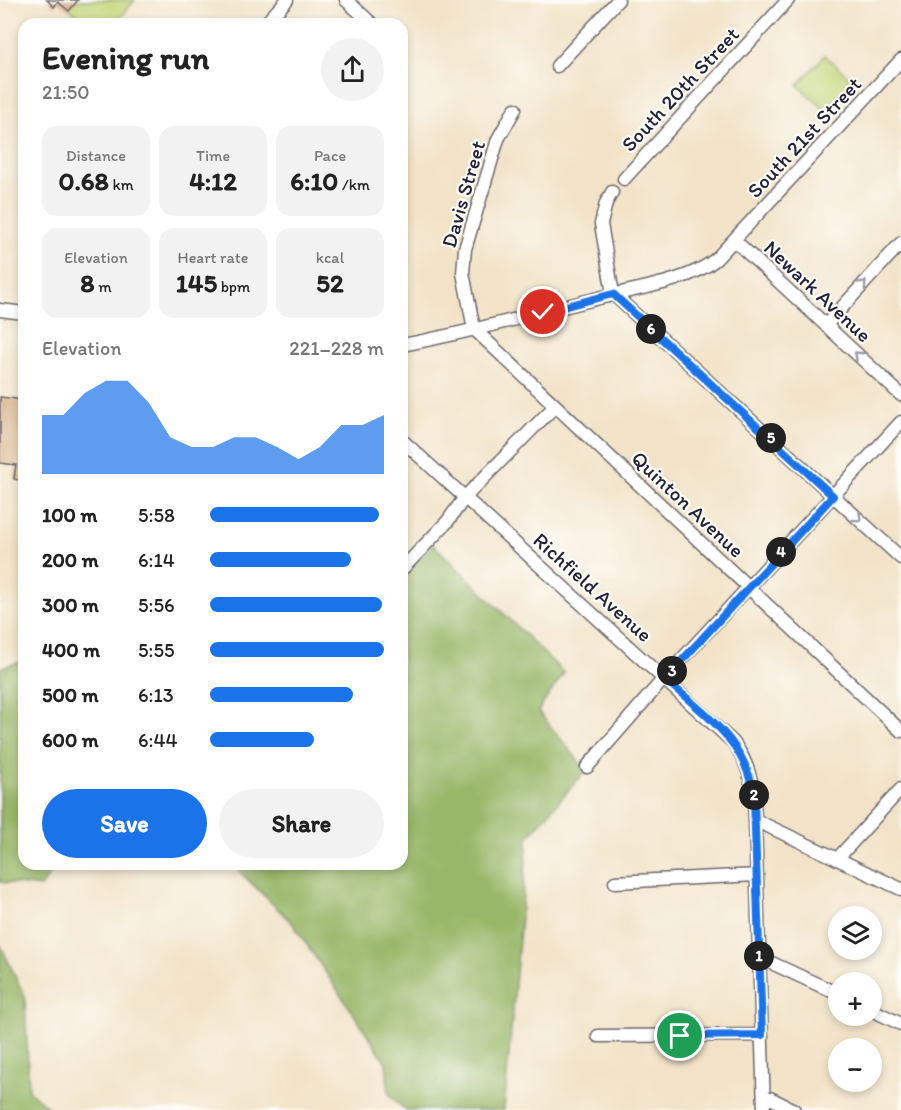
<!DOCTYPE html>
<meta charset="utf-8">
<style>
:root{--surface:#fff;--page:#f2f2f2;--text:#222;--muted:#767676;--accent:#1a73e8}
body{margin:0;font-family:Itim,sans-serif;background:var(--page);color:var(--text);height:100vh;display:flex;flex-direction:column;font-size:22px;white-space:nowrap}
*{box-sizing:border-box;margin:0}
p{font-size:20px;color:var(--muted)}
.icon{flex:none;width:33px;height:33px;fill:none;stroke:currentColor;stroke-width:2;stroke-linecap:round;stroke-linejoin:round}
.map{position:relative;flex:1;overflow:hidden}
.sheet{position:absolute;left:18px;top:18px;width:390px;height:852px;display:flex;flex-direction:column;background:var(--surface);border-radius:18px;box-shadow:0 3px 9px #0003}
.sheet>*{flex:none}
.tools{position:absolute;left:828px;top:906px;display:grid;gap:12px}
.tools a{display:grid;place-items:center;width:54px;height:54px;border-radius:50%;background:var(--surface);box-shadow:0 3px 9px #0003;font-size:30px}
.pin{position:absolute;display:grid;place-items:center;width:51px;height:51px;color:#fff;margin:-26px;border:3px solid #fff;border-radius:50%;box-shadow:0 2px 6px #0007}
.km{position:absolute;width:30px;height:30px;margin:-15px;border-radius:50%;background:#222;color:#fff;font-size:16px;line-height:30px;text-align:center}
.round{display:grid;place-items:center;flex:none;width:63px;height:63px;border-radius:32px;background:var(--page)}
.head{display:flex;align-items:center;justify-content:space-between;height:102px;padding:0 24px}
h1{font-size:33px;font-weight:700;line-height:45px}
.metrics{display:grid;grid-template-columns:repeat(3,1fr);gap:9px;height:102px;padding:6px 24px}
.metrics div{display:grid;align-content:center;border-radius:15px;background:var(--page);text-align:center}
.metrics b{font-size:26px;font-weight:700}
.metrics small{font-size:16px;font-weight:400}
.metrics p{font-size:16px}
.chart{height:168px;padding:12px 24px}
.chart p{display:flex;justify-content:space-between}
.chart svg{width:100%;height:108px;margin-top:6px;fill:var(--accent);opacity:.7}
.action{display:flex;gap:12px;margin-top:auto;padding:12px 24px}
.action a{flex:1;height:69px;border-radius:36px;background:var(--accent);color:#fff;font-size:24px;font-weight:700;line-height:69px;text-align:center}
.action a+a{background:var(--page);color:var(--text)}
ul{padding:0 24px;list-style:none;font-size:20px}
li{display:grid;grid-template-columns:96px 72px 1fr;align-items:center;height:45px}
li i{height:15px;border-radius:8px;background:var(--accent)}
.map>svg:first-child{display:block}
.green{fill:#c2d679;stroke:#727c5a;stroke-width:1.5}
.forest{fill:#99b769;stroke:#5e6c52;stroke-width:1.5}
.building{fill:#d7b087}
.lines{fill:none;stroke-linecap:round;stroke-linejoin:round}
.minor-casing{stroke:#6b666c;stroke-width:15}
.minor{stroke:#fff;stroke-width:12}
.oneway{stroke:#9c9ca7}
.route-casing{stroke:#fff;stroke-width:12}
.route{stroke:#1a73e8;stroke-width:8}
.labels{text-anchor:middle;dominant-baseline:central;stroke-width:4.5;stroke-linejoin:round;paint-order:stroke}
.street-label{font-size:21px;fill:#22223b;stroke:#fdfcf7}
</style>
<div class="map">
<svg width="901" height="1110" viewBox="0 0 901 1110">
<rect width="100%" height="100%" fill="#fdfcf7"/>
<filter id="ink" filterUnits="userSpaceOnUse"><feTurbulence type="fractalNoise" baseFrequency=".0167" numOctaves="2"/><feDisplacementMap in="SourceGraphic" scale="12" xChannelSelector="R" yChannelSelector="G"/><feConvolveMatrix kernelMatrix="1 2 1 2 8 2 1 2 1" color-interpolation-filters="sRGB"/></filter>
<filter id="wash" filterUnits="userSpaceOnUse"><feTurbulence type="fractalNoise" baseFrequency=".008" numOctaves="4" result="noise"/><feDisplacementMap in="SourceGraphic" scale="24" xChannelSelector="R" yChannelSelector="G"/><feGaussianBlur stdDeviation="1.35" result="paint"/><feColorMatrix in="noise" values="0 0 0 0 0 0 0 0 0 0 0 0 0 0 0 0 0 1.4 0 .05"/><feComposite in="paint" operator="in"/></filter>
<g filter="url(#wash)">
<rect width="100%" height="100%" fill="#f2e3c8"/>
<path class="green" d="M60,0H135L115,24H87Z
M825,55L853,81L826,111L798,85Z"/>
<path class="forest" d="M433,544L564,673L538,711L586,770L528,837L504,1110H405L389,1094L386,1062L293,924L232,864H402V576Z
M24,661V864H57L41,887L0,882V668Z
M0,944L25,997L29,1091L51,1110H0Z"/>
<g id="blocks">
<path class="building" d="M47,0H78L69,11L58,2L54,7Z
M0,397L24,400V481L14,479L16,465L0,463Z"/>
</g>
</g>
<g filter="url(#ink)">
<use href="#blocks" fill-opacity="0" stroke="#6b666c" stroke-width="1.5"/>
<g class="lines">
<defs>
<path id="minor" d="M346,0L372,24
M265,24L287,0
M557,66L618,0
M515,109L498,139L465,249L463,273L474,329L901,731
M624,179L788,0
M612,192L606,203L601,224L613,294L901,558
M734,240L901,395
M0,310L24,313
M826,325L901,243
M402,345C468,333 534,314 599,298C634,289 689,282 716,259L901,60
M404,442L733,742C751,766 754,790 755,820L901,889
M403,568L447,522L465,497L555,406
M587,767L660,683L901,422
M755,820L764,1110
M837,859L901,789
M615,882L757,875
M759,957L838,994
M872,1010L901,1024
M598,1036L762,1035
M764,1095L794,1110"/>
</defs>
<use href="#minor" class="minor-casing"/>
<use href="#minor" class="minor"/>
</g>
<defs><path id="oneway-chevron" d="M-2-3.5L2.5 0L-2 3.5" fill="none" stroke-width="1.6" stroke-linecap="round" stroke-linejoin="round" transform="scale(1.5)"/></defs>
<g class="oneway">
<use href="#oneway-chevron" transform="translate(863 284) rotate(-47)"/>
<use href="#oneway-chevron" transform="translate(858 355) rotate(-137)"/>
<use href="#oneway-chevron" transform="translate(858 518) rotate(42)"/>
</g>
</g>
<g class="lines" filter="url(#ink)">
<defs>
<path id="route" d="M543,312L613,294L833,496L665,679C704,715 748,741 754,799L762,1035L680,1036"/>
</defs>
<use href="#route" class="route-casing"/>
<use href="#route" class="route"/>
</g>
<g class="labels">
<g class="street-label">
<text transform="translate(680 89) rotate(-47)">South 20th Street</text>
<text transform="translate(804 137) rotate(-47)">South 21st Street</text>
<text transform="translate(463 194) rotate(-74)">Davis Street</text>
<text transform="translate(818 291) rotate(43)">Newark Avenue</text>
<text transform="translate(688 504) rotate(43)">Quinton Avenue</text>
<text transform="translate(593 587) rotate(42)">Richfield Avenue</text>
</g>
</g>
</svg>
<div class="tools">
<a><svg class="icon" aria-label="layers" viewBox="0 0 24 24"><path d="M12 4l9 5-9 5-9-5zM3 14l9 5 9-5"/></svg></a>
<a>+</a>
<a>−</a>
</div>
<div class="pin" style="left:680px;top:1036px;background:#1e9e55"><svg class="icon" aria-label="arrive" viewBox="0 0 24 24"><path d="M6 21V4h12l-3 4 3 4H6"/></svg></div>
<div class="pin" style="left:543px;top:312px;background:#d93025"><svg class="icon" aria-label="check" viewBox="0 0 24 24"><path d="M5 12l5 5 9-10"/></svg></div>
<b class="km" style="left:759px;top:956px">1</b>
<b class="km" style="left:754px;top:795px">2</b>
<b class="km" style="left:672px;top:671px">3</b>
<b class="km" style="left:781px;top:552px">4</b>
<b class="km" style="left:771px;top:438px">5</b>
<b class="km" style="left:651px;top:329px">6</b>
<section class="sheet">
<div class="head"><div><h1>Evening run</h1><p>21:50</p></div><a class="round"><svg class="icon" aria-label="share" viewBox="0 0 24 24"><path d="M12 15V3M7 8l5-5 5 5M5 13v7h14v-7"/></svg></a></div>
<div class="metrics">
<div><p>Distance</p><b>0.68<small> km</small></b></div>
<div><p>Time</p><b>4:12</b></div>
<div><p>Pace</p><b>6:10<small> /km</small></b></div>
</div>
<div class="metrics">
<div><p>Elevation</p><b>8<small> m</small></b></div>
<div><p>Heart rate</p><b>145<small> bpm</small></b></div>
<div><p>kcal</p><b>52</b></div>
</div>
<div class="chart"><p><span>Elevation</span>221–228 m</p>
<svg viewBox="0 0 160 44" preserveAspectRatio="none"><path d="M0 44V20L10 20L20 11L30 6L40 6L50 15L60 29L70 33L80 33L90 29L100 29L110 33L120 38L130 33L140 24L150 24L160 20V44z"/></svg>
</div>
<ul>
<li><b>100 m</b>5:58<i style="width:97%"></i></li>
<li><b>200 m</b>6:14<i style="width:81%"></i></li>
<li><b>300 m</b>5:56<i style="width:99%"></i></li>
<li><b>400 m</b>5:55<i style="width:100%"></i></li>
<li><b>500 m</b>6:13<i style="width:82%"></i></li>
<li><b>600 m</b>6:44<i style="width:60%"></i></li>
</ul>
<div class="action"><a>Save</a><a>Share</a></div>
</section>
</div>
